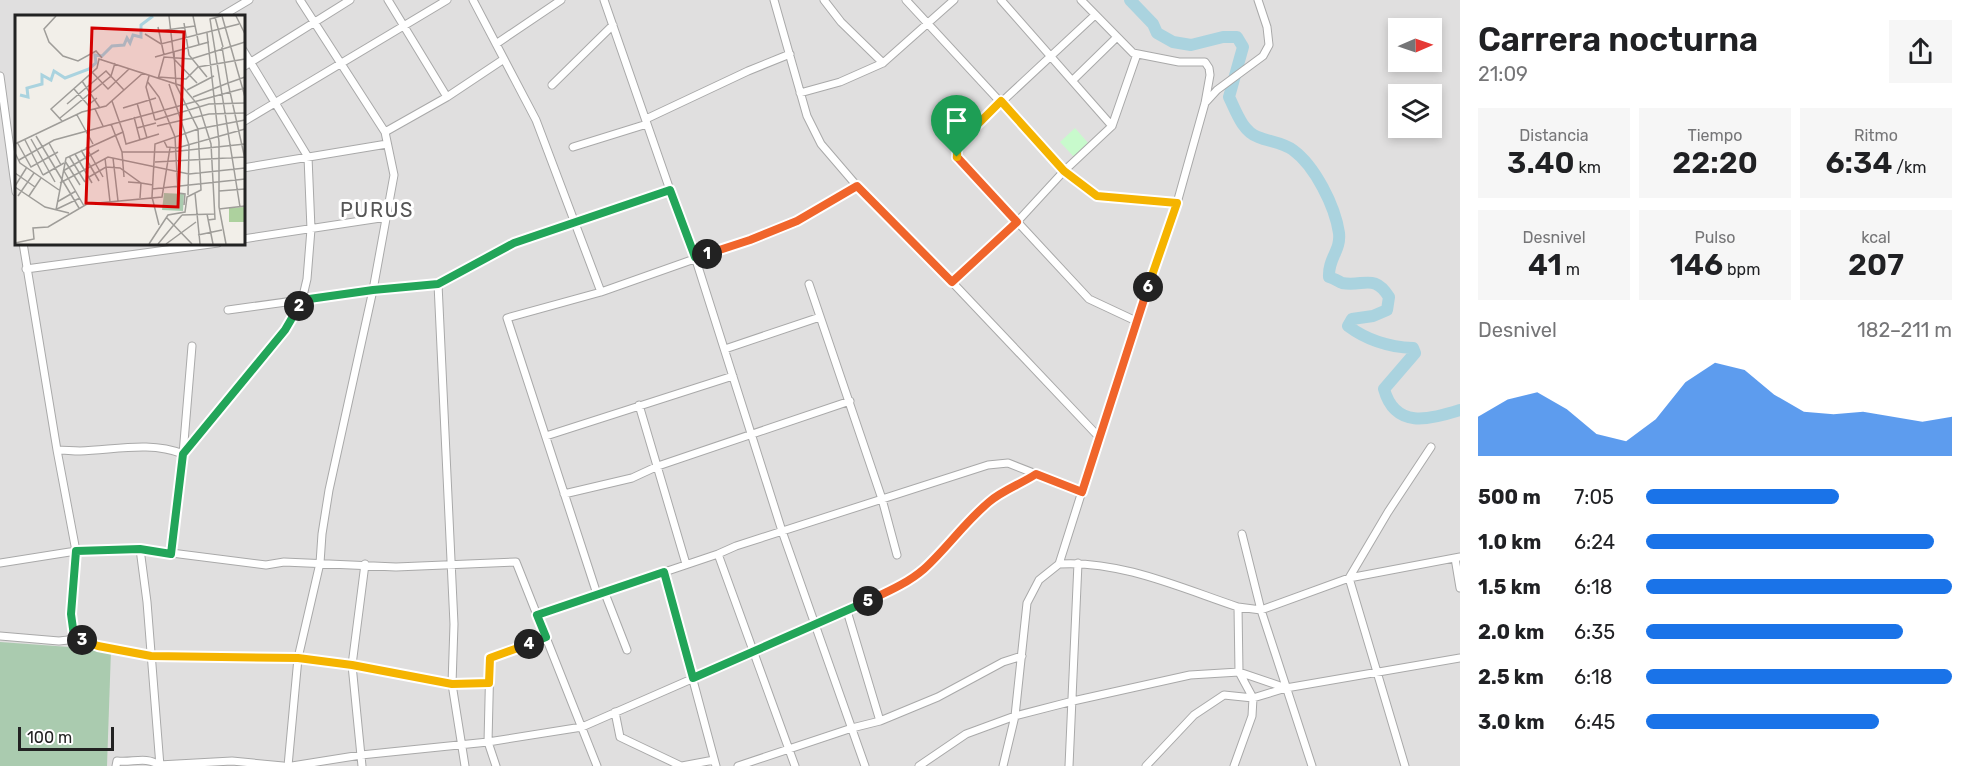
<!DOCTYPE html>
<html lang="es">
<meta charset="utf-8">
<style>
:root{--surface:#fff;--page:#f6f6f6;--text:#202124;--muted:#757577;--accent:#1a73e8}
body{margin:0;font-family:Rubik,sans-serif;background:var(--page);color:var(--text);height:100vh;display:flex;flex-direction:column;font-size:22px;white-space:nowrap}
*{box-sizing:border-box;margin:0}
p{font-size:20px;color:var(--muted)}
.icon{flex:none;width:33px;height:33px;fill:none;stroke:currentColor;stroke-width:2;stroke-linecap:round;stroke-linejoin:round}
.map{position:relative;flex:1;overflow:hidden}
.side{display:flex;flex-direction:column;background:var(--surface);width:510px}
.side>*{flex:none}
.needle{width:39px;rotate:88deg}
.fabs{position:absolute;left:1388px;top:18px;display:grid;gap:12px}
.fabs a{display:grid;place-items:center;width:54px;height:54px;border-radius:0px;background:var(--surface);box-shadow:0 3px 9px #0003;font-size:30px}
.scale{position:absolute;left:18px;bottom:15px;width:96px;box-sizing:border-box;padding-left:6px;border:3px solid #222;border-top:0;font-size:16px;line-height:21px;white-space:nowrap;color:#222;-webkit-text-stroke:4px #fff;paint-order:stroke}
.pin{position:absolute;display:grid;place-items:center;width:51px;height:51px;color:#fff;margin:-62px -26px;border-radius:50% 50% 50% 0;rotate:-45deg;box-shadow:0 0 6px #0007}
.pin .icon{rotate:45deg}
.km{position:absolute;width:30px;height:30px;margin:-15px;border-radius:50%;background:#222;color:#fff;font-size:16px;line-height:30px;text-align:center}
.round{display:grid;place-items:center;flex:none;width:63px;height:63px;border-radius:0px;background:var(--page)}
.head{display:flex;align-items:center;justify-content:space-between;height:102px;padding:0 18px}
h1{font-size:33px;font-weight:600;line-height:45px}
.stats{display:grid;grid-template-columns:repeat(3,1fr);gap:9px;height:102px;padding:6px 18px}
.stats div{display:grid;align-content:center;border-radius:0px;background:var(--page);text-align:center}
.stats b{font-size:30px;font-weight:600}
.stats small{font-size:16px;font-weight:400}
.stats p{font-size:16px}
.chart{height:168px;padding:12px 18px}
.chart p{display:flex;justify-content:space-between}
.chart svg{width:100%;height:108px;margin-top:6px;fill:var(--accent);opacity:.7}
ul{padding:0 18px;list-style:none;font-size:20px}
li{display:grid;grid-template-columns:96px 72px 1fr;align-items:center;height:45px}
li i{height:15px;border-radius:8px;background:var(--accent)}
main{display:flex;flex:1;min-height:0}
.map>svg:first-child{display:block}
.residential{fill:#e0dfdf;fill-rule:evenodd}
.cemetery{fill:#aacbaf}
.park{fill:#c8facc}
.lines{fill:none;stroke-linecap:round;stroke-linejoin:round}
.river{stroke:#aad3df;stroke-width:12}
.minor-casing{stroke:#a9a9a9;stroke-width:9}
.minor{stroke:#fff;stroke-width:7}
.split-1-casing{stroke:#fff;stroke-width:12}
.split-2-casing{stroke:#fff;stroke-width:12}
.split-3-casing{stroke:#fff;stroke-width:12}
.split-4-casing{stroke:#fff;stroke-width:12}
.split-5-casing{stroke:#fff;stroke-width:12}
.split-6-casing{stroke:#fff;stroke-width:12}
.split-7-casing{stroke:#fff;stroke-width:12}
.split-1{stroke:#f0652b;stroke-width:8}
.split-2{stroke:#22a559;stroke-width:8}
.split-3{stroke:#22a559;stroke-width:8}
.split-4{stroke:#f5b400;stroke-width:8}
.split-5{stroke:#22a559;stroke-width:8}
.split-6{stroke:#f0652b;stroke-width:8}
.split-7{stroke:#f5b400;stroke-width:8}
.labels{text-anchor:middle;dominant-baseline:central;stroke-width:6;stroke-linejoin:round;paint-order:stroke}
.neighbourhood-label{font-size:20px;letter-spacing:1.5px;fill:#555;stroke:#fff}
.inset-river{fill:none;stroke:#aad3df;stroke-width:3}
.inset-road{fill:none;stroke:#9f9d99;stroke-width:1.5}
.view{fill:#d40000;fill-opacity:0.15;stroke:#d40000;stroke-width:3}
.inset-edge{fill:none;stroke:#222;stroke-width:3}
</style>
<main>
<div class="map">
<svg width="1460" height="766" viewBox="0 0 1460 766">
<rect width="100%" height="100%" fill="#f2efe9"/>
<path class="residential" d="M0,0H1460V766H0ZM16,16H243V243H16ZM1398,28H1431V62H1398ZM1398,94H1431V128H1398Z"/>
<path class="cemetery" d="M0,642L111,650L107,766H0Z"/>
<path class="park" d="M1075,128L1089,144L1074,157L1060,142Z"/>
<g class="lines">
<path class="river" d="M1130,0L1153,24L1157,33L1173,42L1191,45L1223,37H1237L1243,47L1229,97C1236,111 1242,131 1258,137C1270,142 1282,142 1293,150C1315,166 1335,206 1339,233C1341,251 1328,258 1329,277C1333,278 1338,281 1342,283C1364,287 1374,273 1389,297L1387,310L1373,316L1352,319L1348,326C1368,341 1389,347 1413,348L1415,353L1384,389C1395,429 1429,420 1460,410"/>
<defs>
<path id="minor" d="M388,0L447,97
M473,0L536,120L601,292L768,233L797,221L857,186
M604,0L670,190L695,257L782,531L865,766
M774,0L807,116L821,144L857,186L952,282L1098,436
M824,0L841,22L883,63
M906,0L1064,171L1097,196L1177,203
M1095,15L965,136C959,142 955,148 957,157L1089,299L1136,321
M222,16L249,0
M496,44L561,0
M243,67L350,0
M0,76L16,192
M1073,80L1117,37
M552,85L613,25
M800,93L840,82L883,63L954,0
M1206,102L1217,90L1263,56L1269,45L1267,27L1258,0
M646,119L748,71L790,54
M243,122L447,0
M1112,126L1137,54
M385,132L447,97L504,59
M573,147L647,124
M243,168L387,144
M243,239L387,217
M23,243L57,450L76,551L71,614L74,636L98,646L151,656L298,658L352,665L452,684L490,683
M26,269L218,243
M952,282L1017,222L1064,171L1112,126L1001,0
M438,284L454,624L452,684L465,766
M809,284L882,499L897,555
M228,310L373,290L438,284L514,243L670,190
M725,349L820,317
M639,405L686,564
M546,436L733,376
M57,450C65,450 72,451 80,451C115,450 150,441 183,454L192,346
M564,494L632,478L658,466L850,401
M1242,534L1261,610L1312,766
M140,549L147,602L160,766
M171,554L183,454L285,330L302,300L307,279L311,229L308,157L243,50
M718,554L795,766
M1455,558L1460,588
M0,563L76,551L140,549L266,565L284,562L396,567L516,562L597,766
M1059,564C1120,560 1181,588 1238,607L1239,672L1253,698L1252,716L1234,766
M664,572L716,766
M604,591L627,650
M597,594L507,318L601,292
M1238,607L1261,610L1349,578L1460,557
M847,611L880,721
M537,615L718,554L736,546L988,465L1008,463L1082,492
M0,636L59,641L68,640L74,636
M615,712L620,737L681,766
M116,766L117,761C132,763 146,756 159,765L232,761L283,766
M288,766L298,658L320,563L322,534L329,490L373,290L394,175L385,132L300,0
M292,766L361,755L488,742L582,727L847,611L907,581L924,569L966,523L989,502L1009,488L1036,474
M362,766L352,665L365,564
M496,766L488,742L490,658L546,637
M682,766L714,760
M738,766L852,728L880,721L938,697L1003,662L1022,656
M919,766L966,734L1015,716L1073,701L1190,675L1239,672L1286,688
M1003,766L1015,716L1027,603L1039,580L1059,564L1136,321L1177,203L1205,103L1210,75L1209,68L1205,62H1179L1133,53L1081,0
M1069,766L1078,563
M1146,766L1194,715L1224,695L1253,698L1286,688L1460,658
M1405,766L1349,578L1388,512L1431,447"/>
</defs>
<use href="#minor" class="minor-casing"/>
<use href="#minor" class="minor"/>
</g>
<g class="lines">
<defs>
<path id="split-1" d="M707,254L750,240L797,221L857,186L952,282L1017,222L957,157"/>
<path id="split-2" d="M299,306L302,300L373,290L438,284L514,243L670,190L695,257L707,254"/>
<path id="split-3" d="M82,640L74,636L71,614L76,551L140,549L171,554L183,454L285,330L299,306"/>
<path id="split-4" d="M82,640L98,646L151,656L298,658L352,665L452,684L489,683L490,658L529,644"/>
<path id="split-5" d="M529,644L546,637L537,615L664,572L693,678L868,601"/>
<path id="split-6" d="M868,601C887,592 908,583 924,569C947,548 965,522 989,502C1003,490 1021,484 1036,474L1082,492L1148,287"/>
<path id="split-7" d="M957,157V150L960,142L1001,101L1064,171L1097,196L1177,203L1148,287"/>
</defs>
<use href="#split-1" class="split-1-casing"/>
<use href="#split-2" class="split-2-casing"/>
<use href="#split-3" class="split-3-casing"/>
<use href="#split-4" class="split-4-casing"/>
<use href="#split-5" class="split-5-casing"/>
<use href="#split-6" class="split-6-casing"/>
<use href="#split-7" class="split-7-casing"/>
<use href="#split-1" class="split-1"/>
<use href="#split-2" class="split-2"/>
<use href="#split-3" class="split-3"/>
<use href="#split-4" class="split-4"/>
<use href="#split-5" class="split-5"/>
<use href="#split-6" class="split-6"/>
<use href="#split-7" class="split-7"/>
</g>
<g class="labels">
<g class="neighbourhood-label">
<text x="377" y="210">PURUS</text>
</g>
</g>
<g transform="translate(15 15)">
<rect width="230" height="230" fill="#f2efe9"/>
<path d="M229,192V207H214V193Z" fill="#add19e"/>
<path d="M149,178L169,179L168,196L147,195Z" fill="#aacbaf"/>
<path class="inset-river" d="M5,80L13,82L12,73L27,69V60L36,65L39,56L50,63L74,54L81,48L80,40L87,41L97,31L109,30L112,23L115,28L118,20L126,22V10L138,1"/>
<path class="inset-road" d="M41,1L29,14L34,27L48,41L63,46L81,36L87,43M154,1L159,44L182,68M178,1L184,30M206,1L195,4L225,192M207,1L230,82M221,1L230,19M200,2L208,32M169,8L174,40L192,62M143,12L149,40M144,16L180,11M192,18L204,127V192L211,229M130,19L146,29L224,9M140,42L194,27M77,57L93,74L114,54M134,61L131,72L140,105M143,62L171,64L183,52L230,44M230,62L213,68L230,144M143,64L149,42L176,44L230,27M67,66L85,93M132,66L144,82L160,122L163,178L170,179L169,190M154,69L174,130L173,180M59,74L73,90L82,83M172,75L199,61M178,82L213,68L207,32M122,88L132,123M52,89L91,56L109,75M108,93L141,83M80,94L88,111M62,100L78,129M119,102L125,125M45,103L96,61L100,48M140,105L194,89L230,88M47,106L36,94L82,53L84,44L167,71L184,91L196,129L200,204L193,205M96,109L107,137L109,162M142,111L194,99L230,98M122,113L141,108M108,117L111,129L144,119M21,121L64,193M16,124L40,167M10,125L28,160M149,126L152,132L162,133L230,114M2,127L16,152L43,137M34,128L46,150M0,129L67,97L91,91L128,58M71,132L88,162M66,135L84,166M107,137H155L230,129M0,138L5,148L44,175M60,139L77,168M54,141L70,167M90,143L95,187M98,143L103,186M4,145L39,125L230,73M50,146L65,170M140,147L230,142M48,156L84,135M49,156L69,191M0,158L20,172M28,160L49,148M74,162L91,152L105,153L126,168L138,170M113,167L126,168L125,183M45,168L93,142L174,159L230,153M0,171L12,152M0,172L30,192L54,198M137,174L230,164M204,176L230,174M180,178L185,229M3,181L19,158M14,181L26,163M42,187L61,176M42,194L65,183M204,194L230,191M41,195L51,143L108,117L97,86M192,199L198,229M167,200L199,199M151,202L177,229M144,210L137,182L140,129L183,114L230,105M183,220L207,215M0,228L19,224L18,213L33,212L72,189L147,182L155,133M134,229L153,200L170,197L172,182L186,175L183,114L161,70L159,37M143,229L167,200M151,229L181,207"/>
<path class="view" d="M77,13L169,17L163,192L71,188Z"/>
<rect width="230" height="230" class="inset-edge"/>
</g>
</svg>
<div class="fabs">
<a><svg class="needle" viewBox="-14 -14 28 28"><path d="M0-13l5 13h-10z" fill="#e53935"/><path d="M0 13l5-13h-10z" fill="#757577"/></svg></a>
<a><svg class="icon" aria-label="layers" viewBox="0 0 24 24"><path d="M12 4l9 5-9 5-9-5zM3 14l9 5 9-5"/></svg></a>
</div>
<div class="scale">100 m</div>
<div class="pin" style="left:957px;top:157px;background:#1e9e55"><svg class="icon" aria-label="arrive" viewBox="0 0 24 24"><path d="M6 21V4h12l-3 4 3 4H6"/></svg></div>
<b class="km" style="left:707px;top:254px">1</b>
<b class="km" style="left:299px;top:306px">2</b>
<b class="km" style="left:82px;top:640px">3</b>
<b class="km" style="left:529px;top:644px">4</b>
<b class="km" style="left:868px;top:601px">5</b>
<b class="km" style="left:1148px;top:287px">6</b>
</div>
<section class="side">
<div class="head"><div><h1>Carrera nocturna</h1><p>21:09</p></div><a class="round"><svg class="icon" aria-label="share" viewBox="0 0 24 24"><path d="M12 15V3M7 8l5-5 5 5M5 13v7h14v-7"/></svg></a></div>
<div class="stats">
<div><p>Distancia</p><b>3.40<small> km</small></b></div>
<div><p>Tiempo</p><b>22:20</b></div>
<div><p>Ritmo</p><b>6:34<small> /km</small></b></div>
</div>
<div class="stats">
<div><p>Desnivel</p><b>41<small> m</small></b></div>
<div><p>Pulso</p><b>146<small> bpm</small></b></div>
<div><p>kcal</p><b>207</b></div>
</div>
<div class="chart"><p><span>Desnivel</span>182–211 m</p>
<svg viewBox="0 0 160 44" preserveAspectRatio="none"><path d="M0 44V28L10 21L20 18L30 25L40 35L50 38L60 29L70 14L80 6L90 9L100 19L110 26L120 27L130 26L140 28L150 30L160 28V44z"/></svg>
</div>
<ul>
<li><b>500 m</b>7:05<i style="width:63%"></i></li>
<li><b>1.0 km</b>6:24<i style="width:94%"></i></li>
<li><b>1.5 km</b>6:18<i style="width:100%"></i></li>
<li><b>2.0 km</b>6:35<i style="width:84%"></i></li>
<li><b>2.5 km</b>6:18<i style="width:100%"></i></li>
<li><b>3.0 km</b>6:45<i style="width:76%"></i></li>
</ul>
</section>
</main>
